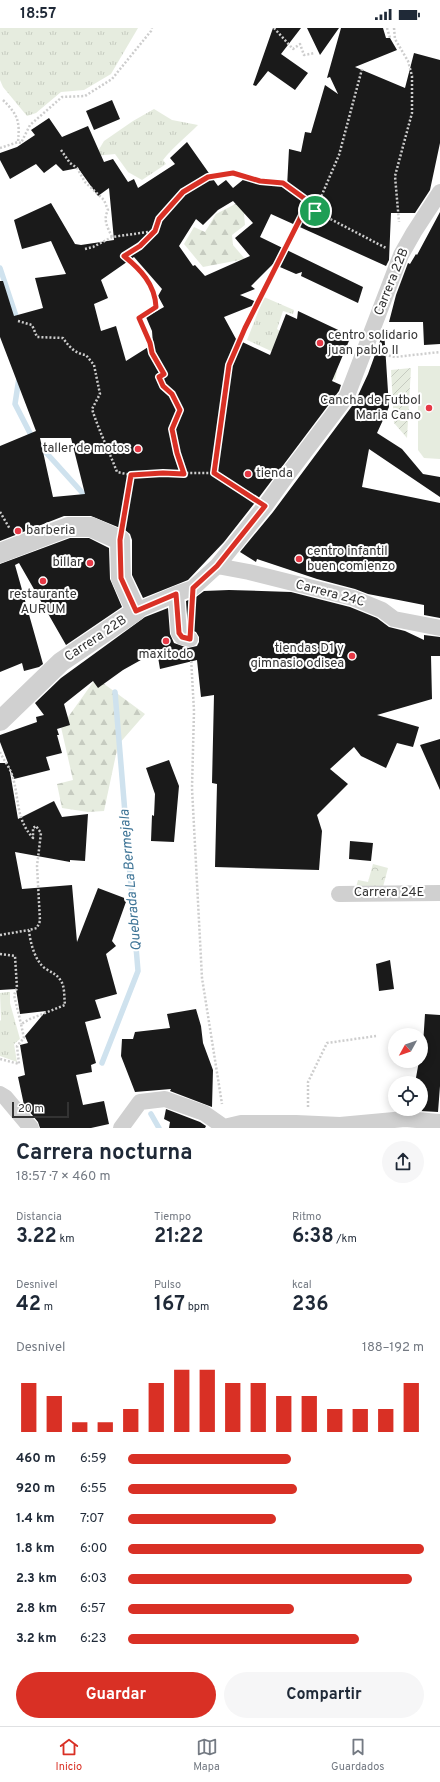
<!DOCTYPE html>
<html lang="es">
<meta charset="utf-8">
<style>
:root{--surface:#fff;--page:#f6f6f7;--text:#1f2937;--muted:#747a83;--line:#e0e1e3;--accent:#d93025}
body{margin:0;font-family:Overpass,sans-serif;background:var(--page);color:var(--text);height:100vh;display:flex;flex-direction:column;font-size:15px;white-space:nowrap}
*{box-sizing:border-box;margin:0}
p{font-size:13px;color:var(--muted)}
.icon{flex:none;width:22px;height:22px;fill:none;stroke:currentColor;stroke-width:2;stroke-linecap:round;stroke-linejoin:round}
.map{position:relative;height:1100px;overflow:hidden}
.panel{display:flex;flex-direction:column;background:var(--surface);flex:1}
.panel>*{flex:none}
.needle{width:26px;rotate:230deg}
.tools{position:absolute;left:388px;top:1000px;display:grid;gap:8px}
.tools a{display:grid;place-items:center;width:40px;height:40px;border-radius:50%;background:var(--surface);box-shadow:0 2px 10px #0003;font-size:20px}
.scale{position:absolute;left:12px;bottom:10px;width:57px;box-sizing:border-box;padding-left:4px;border:2px solid #333;border-top:0;font-size:11px;line-height:14px;white-space:nowrap;color:#333;-webkit-text-stroke:3px #fff;paint-order:stroke}
.pin{position:absolute;display:grid;place-items:center;width:34px;height:34px;color:#fff;margin:-17px;border:2px solid #fff;border-radius:50%;box-shadow:0 1px 4px #0007}
.round{display:grid;place-items:center;flex:none;width:42px;height:42px;border-radius:21px;background:var(--page)}
.head{display:flex;align-items:center;justify-content:space-between;height:68px;padding:0 16px}
h1{font-size:22px;font-weight:700;line-height:30px}
.metrics{display:grid;grid-template-columns:repeat(3,1fr);gap:6px;height:68px;padding:4px 16px}
.metrics div{display:grid;align-content:center}
.metrics b{font-size:20px;font-weight:700}
.metrics small{font-size:11px;font-weight:400}
.metrics p{font-size:11px}
.chart{height:112px;padding:8px 16px}
.chart p{display:flex;justify-content:space-between}
.chart svg{width:100%;height:72px;margin-top:4px;stroke:var(--accent);stroke-width:6}
.button{display:flex;gap:8px;margin-top:auto;padding:8px 16px}
.button a{flex:1;height:46px;border-radius:24px;background:var(--accent);color:#fff;font-size:16px;font-weight:700;line-height:46px;text-align:center}
.button a+a{background:var(--page);color:var(--text)}
ul{padding:0 16px;list-style:none;font-size:13px}
li{display:grid;grid-template-columns:64px 48px 1fr;align-items:center;height:30px}
li i{height:10px;border-radius:5px;background:var(--accent)}
.status{display:flex;justify-content:space-between;align-items:center;height:28px;padding:0 20px;background:var(--surface);direction:ltr}
.status svg{height:11px;fill:currentColor}
.menu{display:flex;justify-content:space-around;align-items:center;height:56px;border-top:1px solid var(--line);background:var(--surface);font-size:11px;color:var(--muted)}
.menu a{display:grid;justify-items:center;gap:2px}
.menu .on{color:var(--accent)}
.map>svg:first-child{display:block}
.grass{fill:url(#grass-tufts)}
.forest{fill:url(#forest-firs)}
.park{fill:url(#park-crowns)}
.garden{fill:url(#garden-furrows)}
.pitch{fill:#e6ecdf}
.lines{fill:none;stroke-linecap:round;stroke-linejoin:round}
.stream{stroke:#cfe2ee;stroke-width:5.5}
.building{fill:#1a1a1a;fill-rule:evenodd}
.path{stroke:#cdcdcd;stroke-width:2.5;stroke-dasharray:2 2;stroke-linecap:butt}
.minor{stroke:#d0d0d0;stroke-width:16}
.tertiary{stroke:#d0d0d0;stroke-width:20}
.route-casing{stroke:#fff;stroke-width:8}
.route{stroke:#d93025;stroke-width:5}
.poi-dot{fill:#e63946;stroke:#fff;stroke-width:1.5}
.labels{text-anchor:middle;dominant-baseline:central;stroke-width:4;stroke-linejoin:round;paint-order:stroke}
.street-label{font-size:13px;fill:#333;stroke:#fff}
.poi-label{font-size:13px;fill:#333;stroke:#fff;text-anchor:start}
.water-label{font-size:14px;font-style:italic;fill:#3f7597;stroke:#fff}
</style>
<div class="status"><b>18:57</b><svg viewBox="0 0 49 12"><path d="M0 12V9h3v3zM5 12V6h3v6zM10 12V3h3v9zM15 12V0h3v12zM26 1h20v11H26zM47 4h2v5h-2z"/></svg></div>
<div class="map">
<svg width="440" height="1100" viewBox="0 0 440 1100">
<defs>
<pattern id="grass-tufts" width="24" height="20" patternUnits="userSpaceOnUse"><rect width="24" height="20" fill="#e6ecdf"/><path d="M3 7l-1-3M5 7V3M7 7l1-3M15 17l-1-3M17 17v-4M19 17l1-3" fill="none" stroke="#c6cbc0"/></pattern>
<pattern id="forest-firs" width="22" height="20" patternUnits="userSpaceOnUse"><rect width="22" height="20" fill="#e6ecdf"/><path d="M5 1l3.5 6h-7zM16 11l3.5 6h-7z" fill="#c6cbc0"/></pattern>
<pattern id="park-crowns" width="20" height="18" patternUnits="userSpaceOnUse"><rect width="20" height="18" fill="#e6ecdf"/><path d="M2 6a3 3 0 1 1 6 0M12 15a3 3 0 1 1 6 0" fill="none" stroke="#c6cbc0"/></pattern>
<pattern id="garden-furrows" width="10" height="10" patternUnits="userSpaceOnUse"><rect width="10" height="10" fill="#e6ecdf"/><path d="M-1 1l2-2M0 10L10 0M9 11l2-2" fill="none" stroke="#c6cbc0"/></pattern>
</defs>
<rect width="100%" height="100%" fill="#fff"/>
<path class="grass" d="M0,0H138L111,46L84,62L61,64L36,85L27,88L3,59L0,52Z
M154,81L172,92L198,97C186,109 173,119 163,132L166,136L142,152L128,144L115,126L95,128L104,113L133,93Z
M264,269L294,282L293,286L283,283L277,301L290,310L286,324L337,343L335,352L247,312Z
M8,964H10V975L20,1011L14,1016L17,1034L0,1028V993L1,992L0,965Z"/>
<path class="forest" d="M247,170L254,177L244,186L245,197L232,207L233,217L245,231L203,239L184,216L194,199L205,204L216,186Z
M96,650L145,686L118,717L104,783L88,784L62,780L57,756L73,752L61,699Z"/>
<path class="park" d="M373,836L388,840L380,870L355,863L358,852L368,854Z"/>
<path class="garden" d="M411,340L407,410L394,395L391,342Z"/>
<path class="pitch" d="M418,338H440V431L424,430L418,422Z"/>
<g class="lines">
<path class="stream" d="M0,240L18,294
M19,350L15,376L32,409L88,471
M102,1035L138,943L115,664
M151,1086L159,1100"/>
</g>
<path class="building" d="M273,0H301L281,26L308,45L295,62L268,43L256,58L253,57Z
M307,0H339L320,27Z
M341,0H383L386,10H390L397,22L355,39L405,60L414,25L440,32V115L430,162L415,185H391L389,232L386,238L271,186L260,209L363,259L358,275L301,248L302,244L296,246L273,236L251,258L255,261L240,267L259,275L224,289L236,311L270,327L286,286L297,291L298,283L351,308L332,353L341,357L339,363L257,472L224,514L188,552L143,570L132,547V512L130,506L125,502L91,488H64L0,513V418L36,403L0,309V253H3L14,288L43,280L35,250L66,246L51,213L22,221L14,192L51,175L75,216L81,217L114,212L109,160L98,168L78,140L63,143L56,136L44,145L36,136L10,151L0,132V125L17,119L35,107L31,102L49,90L62,109L88,98L104,134L113,131L128,154L134,151L138,160L175,136L170,130L187,114L218,158L226,152L233,160L244,151L257,155L287,159L289,121L301,124L305,104L311,105L325,57L338,66L330,49L327,50ZM233,173L253,195L235,210L250,228L205,248L195,237L193,238L179,218L196,191L203,197L218,182ZM134,229L162,261L158,268L164,279L146,289L152,303L153,316L126,333L116,298L101,303L94,276L108,270L101,252ZM40,410H71L85,466L53,469Z
M112,72L120,91L94,102L86,83Z
M440,184V316L424,317L423,294H389L396,267L408,235L410,236L416,226L417,227Z
M384,302L389,379L377,405L402,421L423,446L440,449V469L369,421L362,459L440,475V590L424,587V577L368,566L355,561L317,551L257,531L256,534L240,524L273,484L355,374L368,346Z
M70,510H89L109,520L110,551L122,579L66,617L19,535L15,537L43,636L39,639L24,643L22,635L0,644V536Z
M229,562L291,564L350,579L377,590L389,599L405,603L424,612V607L440,609V628H431L432,671L377,687L419,699L413,719L397,715L386,740L361,728L354,719L330,741L348,756L317,787L322,803L319,842L215,839L217,756L212,755L214,667L201,669L197,632L160,641L157,623L123,642L98,660L93,653L64,676L70,697L57,701L59,707H57L62,725L46,729L50,742L14,751L9,738L18,791L54,773L62,789L88,786L85,833L70,832V834L15,824L22,861L72,857L77,914L98,860L127,871L112,913L116,918L106,926L117,966L95,972L101,990L85,994L96,1035L91,1037L92,1044L76,1047L83,1077L104,1073L109,1096L91,1100H40L38,1094L24,1077L18,1049L25,1047L20,1017L28,1015L25,1008L46,983L20,986L16,961L0,962V735H8L0,714V707L37,694L36,689L44,687L35,675L61,650L145,589L168,580L170,606L174,615L188,620L197,618L199,614V609L196,604L188,601L186,573L196,569L204,563Z
M440,711V762L420,717Z
M169,732L179,758L174,814L151,813L152,787L154,788L155,766L146,740Z
M350,813L373,815L371,833L349,831Z
M390,932L394,961L379,963L376,936Z
M196,981L201,998L203,1015L213,1042L212,1079L170,1063L171,1061L135,1064L121,1028L122,1011H133L135,1004L170,1000L167,986Z
M425,986L440,987V1058L438,1084L421,1083V1055H415L419,1033L422,1032Z
M166,1081L200,1094L206,1098L205,1100H169L170,1094L164,1091Z"/>
<g class="lines">
<path class="path" d="M274,0L293,21L300,16L304,27L315,25
M387,0L390,10
M394,0L395,11L408,33L412,48V85L395,148L399,194
M3,72C18,87 20,93 18,114
M0,120L18,114L21,115L30,97L62,69L85,68L112,51L151,3L152,0
M61,122L70,135L77,140L85,154L104,172L108,182C103,192 107,198 112,209
M154,204L140,218L124,228C140,241 155,256 156,279L139,290L150,315L152,325L164,346L159,349L163,358L172,366L180,382L172,401L177,425L184,446
M85,221L93,219L112,209L155,203C164,173 201,143 233,145C243,146 252,151 262,153C269,154 278,153 284,156C295,161 309,172 315,183L386,220
M18,293L32,297L37,309L63,310C69,319 76,326 86,327L94,337L100,366L92,381C99,403 109,423 117,444L131,447L163,445H214
M381,326L395,329L440,324
M251,469L214,445L229,337L245,300L303,185L310,181L315,183L339,127L362,41
M0,484L10,501
M123,492L131,447
M191,629L194,683L192,760L202,950L222,1076
M0,724C3,731 8,737 11,744C20,767 14,789 33,810V800L36,798L41,805L37,838L40,893L37,900L29,902C30,914 35,934 46,941C52,945 57,946 61,953C65,959 64,970 65,977L30,991L21,996L24,1010L17,1018L19,1036L0,1031
M0,907L29,902
M0,926L15,928L17,960L14,967L21,996
M308,1079V1054L327,1015L376,1008"/>
<path class="minor" d="M217,538L249,544L353,570L382,582L394,591L440,600
M176,566L179,605L182,609L190,611
M136,583L176,566L193,560L217,538L265,478L285,450L347,368L401,227L414,204L440,164
M339,866L440,865
M0,1066L5,1069L31,1100
M121,1100L140,1074L165,1071L204,1085L224,1099L241,1095H296L340,1097L405,1091L440,1094"/>
<path class="tertiary" d="M0,525L68,499H91L120,512L121,550L136,583L61,634L0,693"/>
</g>
<g class="lines">
<defs>
<path id="route" d="M233,145L260,153L283,155L312,176L315,183L310,181L303,185L245,300L229,337L214,445L265,478L217,538L193,560L190,611L182,609L179,605L176,566L136,583L121,550L120,512L131,447L163,445L184,446L177,425L172,401L180,382L172,366L163,358L159,349L164,346L152,325L150,315L139,290L156,279C155,256 140,241 124,228L140,218L155,203L159,191L183,164L208,149Z"/>
</defs>
<use href="#route" class="route-casing"/>
<use href="#route" class="route"/>
</g>
<g class="poi-dot">
<circle cx="320" cy="315" r="4"/>
<circle cx="429" cy="380" r="4"/>
<circle cx="138" cy="421" r="4"/>
<circle cx="248" cy="446" r="4"/>
<circle cx="18" cy="503" r="4"/>
<circle cx="299" cy="531" r="4"/>
<circle cx="90" cy="535" r="4"/>
<circle cx="43" cy="553" r="4"/>
<circle cx="166" cy="613" r="4"/>
<circle cx="352" cy="628" r="4"/>
</g>
<g class="labels">
<g class="street-label">
<text transform="translate(392 254) rotate(-68)">Carrera 22B</text>
<text transform="translate(330 566) rotate(15)">Carrera 24C</text>
<text transform="translate(96 611) rotate(-34)">Carrera 22B</text>
<text x="389" y="865">Carrera 24E</text>
</g>
<g class="poi-label">
<text x="328" y="308">centro solidario<tspan x="328" dy="15">juan pablo II</tspan></text>
<text x="421" y="373" text-anchor="end">Cancha de Futbol<tspan x="421" dy="15">Maria Cano</tspan></text>
<text x="130" y="421" text-anchor="end">taller de motos</text>
<text x="256" y="446">tienda</text>
<text x="26" y="503">barberia</text>
<text x="307" y="524">centro infantil<tspan x="307" dy="15">buen comienzo</tspan></text>
<text x="82" y="535" text-anchor="end">billar</text>
<text x="43" y="567" text-anchor="middle">restaurante<tspan x="43" dy="15">AURUM</tspan></text>
<text x="344" y="621" text-anchor="end">tiendas D1 y<tspan x="344" dy="15">gimnasio odisea</tspan></text>
<text x="166" y="627" text-anchor="middle">maxitodo</text>
</g>
<g class="water-label">
<text transform="translate(131 852) rotate(-95)">Quebrada La Bermejala</text>
</g>
</g>
</svg>
<div class="tools">
<a><svg class="needle" viewBox="-14 -14 28 28"><path d="M0-13l5 13h-10z" fill="#e53935"/><path d="M0 13l5-13h-10z" fill="#747a83"/></svg></a>
<a><svg class="icon" aria-label="locate" viewBox="0 0 24 24"><circle cx="12" cy="12" r="6"/><path d="M12 2v4M12 18v4M2 12h4M18 12h4"/></svg></a>
</div>
<div class="scale">20 m</div>
<div class="pin" style="left:315px;top:183px;background:#1e9e55"><svg class="icon" aria-label="arrive" viewBox="0 0 24 24"><path d="M6 21V4h12l-3 4 3 4H6"/></svg></div>
</div>
<section class="panel">
<div class="head"><div><h1>Carrera nocturna</h1><p>18:57 · 7 × 460 m</p></div><a class="round"><svg class="icon" aria-label="share" viewBox="0 0 24 24"><path d="M12 15V3M7 8l5-5 5 5M5 13v7h14v-7"/></svg></a></div>
<div class="metrics">
<div><p>Distancia</p><b>3.22<small> km</small></b></div>
<div><p>Tiempo</p><b>21:22</b></div>
<div><p>Ritmo</p><b>6:38<small> /km</small></b></div>
</div>
<div class="metrics">
<div><p>Desnivel</p><b>42<small> m</small></b></div>
<div><p>Pulso</p><b>167<small> bpm</small></b></div>
<div><p>kcal</p><b>236</b></div>
</div>
<div class="chart"><p><span>Desnivel</span>188–192 m</p>
<svg viewBox="0 0 160 44" preserveAspectRatio="none"><path d="M5 44V14M15 44V22M25 44V38M35 44V38M45 44V30M55 44V14M65 44V6M75 44V6M85 44V14M95 44V14M105 44V22M115 44V22M125 44V30M135 44V30M145 44V30M155 44V14"/></svg>
</div>
<ul>
<li><b>460 m</b>6:59<i style="width:55%"></i></li>
<li><b>920 m</b>6:55<i style="width:57%"></i></li>
<li><b>1.4 km</b>7:07<i style="width:50%"></i></li>
<li><b>1.8 km</b>6:00<i style="width:100%"></i></li>
<li><b>2.3 km</b>6:03<i style="width:96%"></i></li>
<li><b>2.8 km</b>6:57<i style="width:56%"></i></li>
<li><b>3.2 km</b>6:23<i style="width:78%"></i></li>
</ul>
<div class="button"><a>Guardar</a><a>Compartir</a></div>
</section>
<nav class="menu">
<a class="on"><svg class="icon" aria-label="home" viewBox="0 0 24 24"><path d="M3 11l9-7 9 7M6 9v11h12V9"/></svg>Inicio</a>
<a><svg class="icon" aria-label="map" viewBox="0 0 24 24"><path d="M3 6l6-2 6 2 6-2v14l-6 2-6-2-6 2zM9 4v14M15 6v14"/></svg>Mapa</a>
<a><svg class="icon" aria-label="saved" viewBox="0 0 24 24"><path d="M7 4h10v16l-5-4-5 4z"/></svg>Guardados</a>
</nav>
